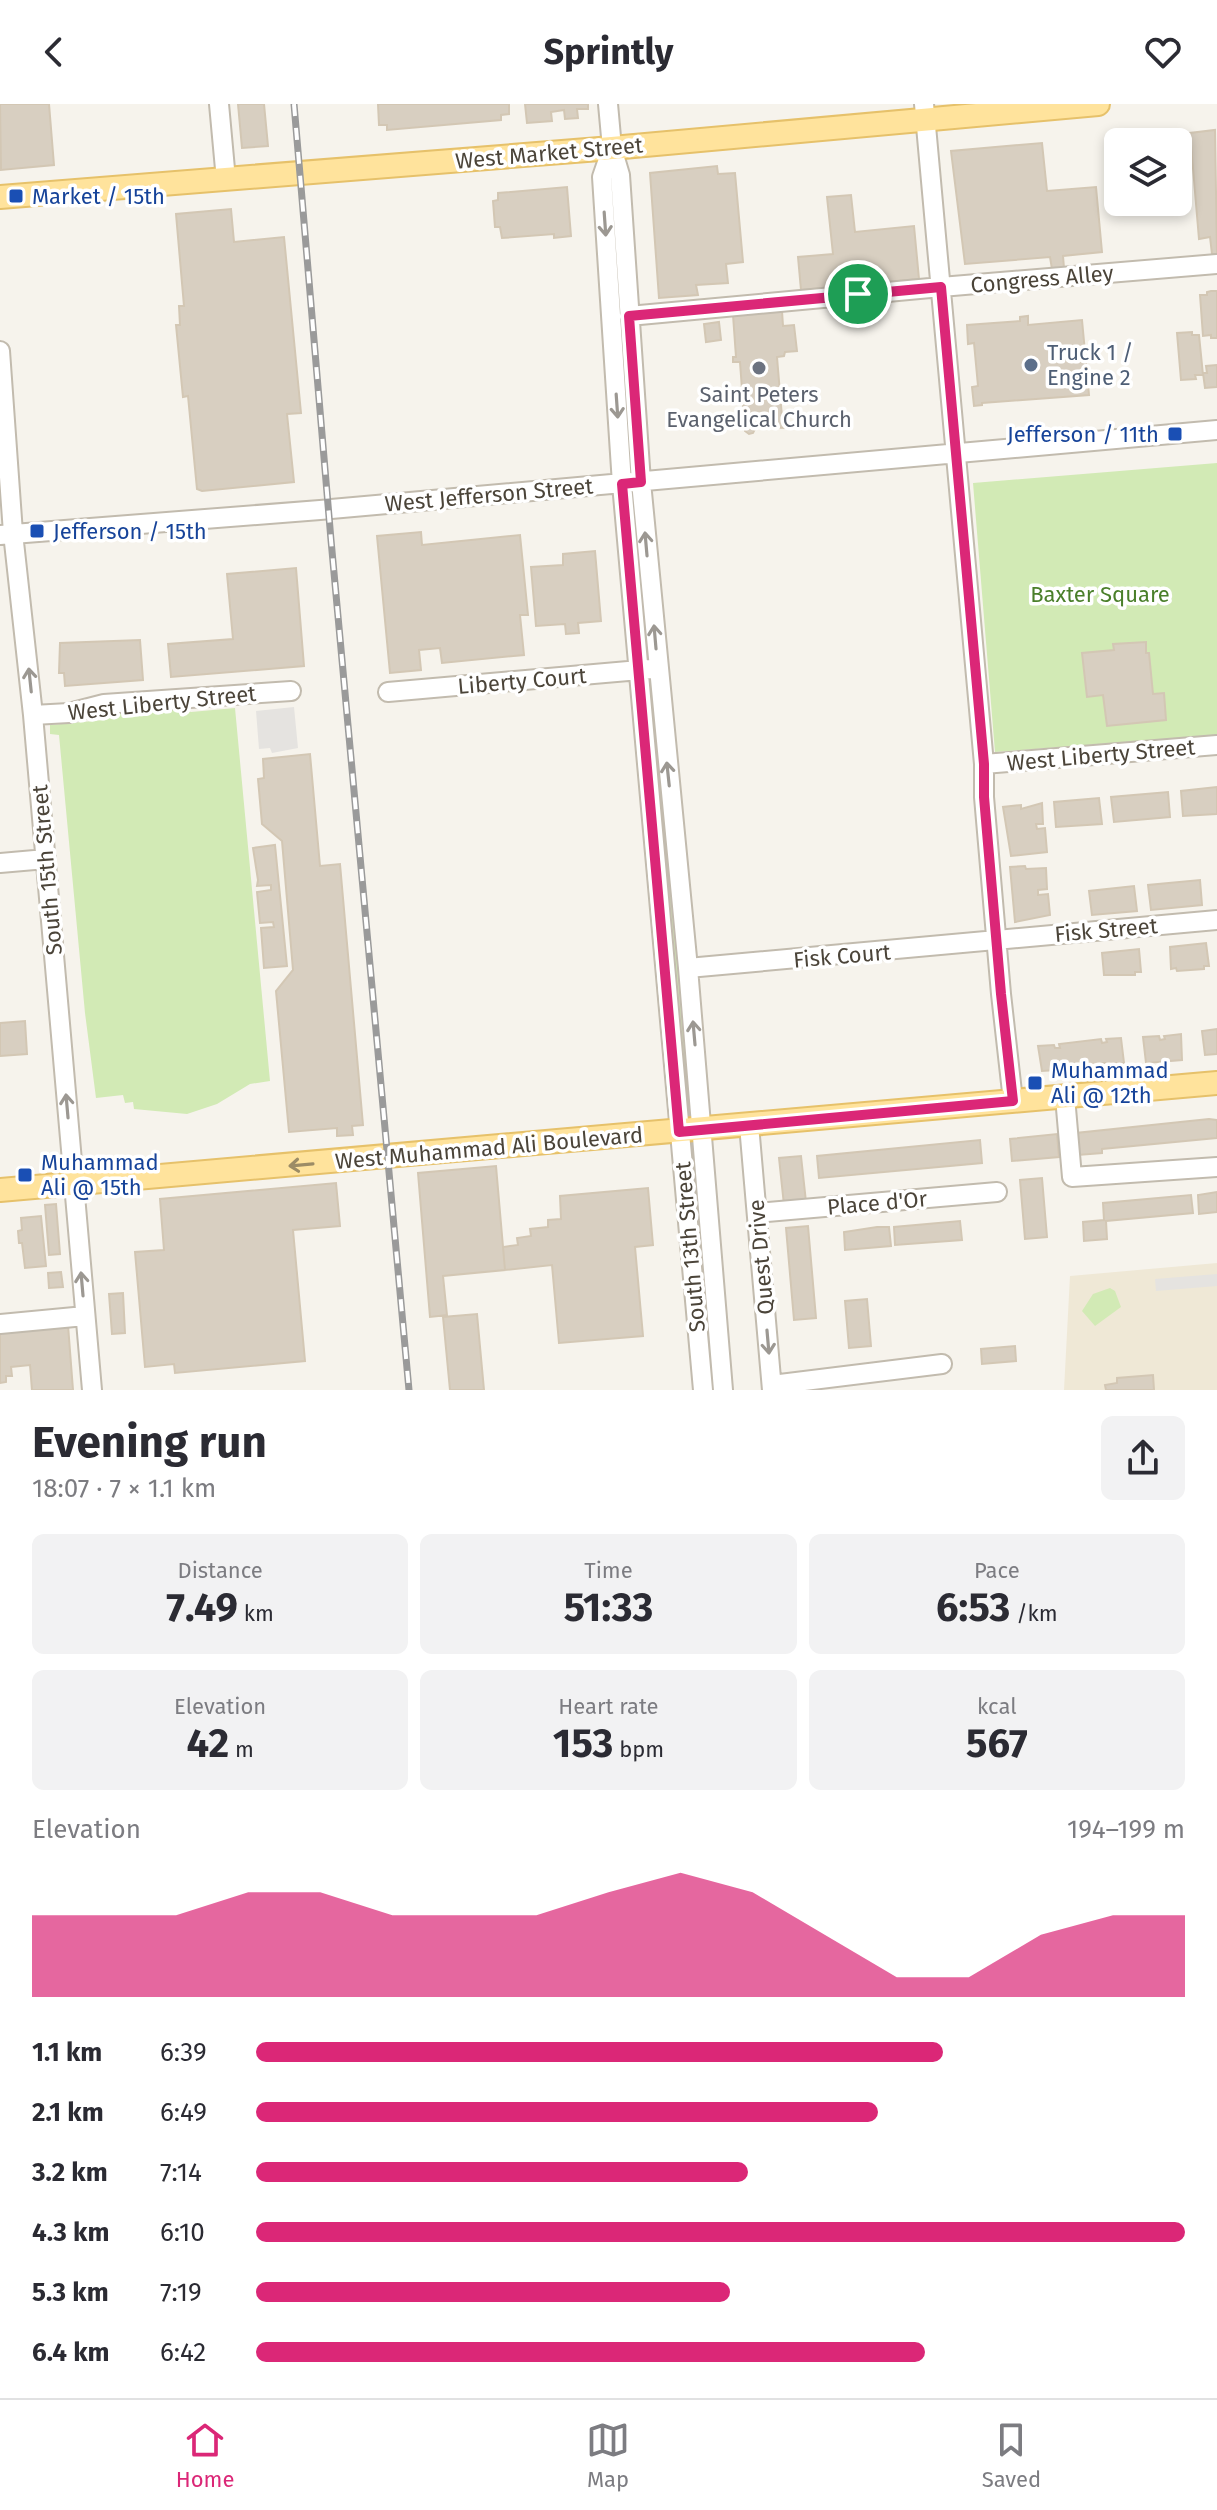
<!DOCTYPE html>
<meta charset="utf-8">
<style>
:root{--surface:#fff;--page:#f2f2f3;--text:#2b2b33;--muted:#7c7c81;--line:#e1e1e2;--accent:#db2777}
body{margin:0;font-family:"Fira Sans",sans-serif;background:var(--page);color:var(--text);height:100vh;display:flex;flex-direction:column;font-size:30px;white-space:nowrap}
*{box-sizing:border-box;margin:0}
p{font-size:26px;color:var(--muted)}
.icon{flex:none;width:44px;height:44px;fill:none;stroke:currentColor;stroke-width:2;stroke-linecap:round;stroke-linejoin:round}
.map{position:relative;height:1286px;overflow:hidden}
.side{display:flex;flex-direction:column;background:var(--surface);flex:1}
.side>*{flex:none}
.fabs{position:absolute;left:1104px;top:24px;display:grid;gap:16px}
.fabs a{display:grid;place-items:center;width:88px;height:88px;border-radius:12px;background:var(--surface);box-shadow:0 4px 12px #0003;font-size:40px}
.pin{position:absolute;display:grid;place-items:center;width:68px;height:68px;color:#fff;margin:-34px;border:4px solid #fff;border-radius:50%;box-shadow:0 2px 8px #0007}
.round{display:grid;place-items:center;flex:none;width:84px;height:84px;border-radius:12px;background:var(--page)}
.head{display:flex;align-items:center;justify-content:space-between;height:136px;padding:0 32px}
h1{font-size:44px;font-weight:700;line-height:60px}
.metrics{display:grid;grid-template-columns:repeat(3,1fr);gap:12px;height:136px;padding:8px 32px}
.metrics div{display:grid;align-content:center;border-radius:12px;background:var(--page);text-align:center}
.metrics b{font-size:40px;font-weight:700}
.metrics small{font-size:22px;font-weight:400}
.metrics p{font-size:22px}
.chart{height:224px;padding:16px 32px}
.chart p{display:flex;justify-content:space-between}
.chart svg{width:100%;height:144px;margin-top:8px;fill:var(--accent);opacity:.7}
ul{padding:0 32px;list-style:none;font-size:26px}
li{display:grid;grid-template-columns:128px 96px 1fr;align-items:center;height:60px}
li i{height:20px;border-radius:10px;background:var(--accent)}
header{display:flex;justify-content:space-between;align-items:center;height:104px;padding:0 32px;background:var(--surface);font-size:36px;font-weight:700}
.menu{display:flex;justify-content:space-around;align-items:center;height:112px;border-top:2px solid var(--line);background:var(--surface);font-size:22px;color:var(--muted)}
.menu a{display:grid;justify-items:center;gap:4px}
.menu .active{color:var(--accent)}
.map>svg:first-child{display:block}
.education{fill:#efe8d6}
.green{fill:#d2eab5}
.parking{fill:#e5e3e0}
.building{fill:#d8cfc1;stroke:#d3c7b4;stroke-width:2}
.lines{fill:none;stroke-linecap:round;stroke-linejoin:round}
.minor-casing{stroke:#c2bbae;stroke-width:22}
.major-casing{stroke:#e6c16a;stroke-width:26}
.minor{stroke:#fff;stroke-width:18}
.major{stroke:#ffe39c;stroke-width:22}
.rail-casing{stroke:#9a9a9a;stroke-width:7}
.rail{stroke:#fff;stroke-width:4;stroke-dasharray:12;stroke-linecap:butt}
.oneway{stroke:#9c9892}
.oneway2{stroke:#9c8c66}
.route-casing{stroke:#fff;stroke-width:16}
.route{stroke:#db2777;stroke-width:10}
.transit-dot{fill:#1a4fb4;stroke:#fff;stroke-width:3}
.service-dot{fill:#5c6f8a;stroke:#fff;stroke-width:3}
.worship-dot{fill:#6b7280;stroke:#fff;stroke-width:3}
.labels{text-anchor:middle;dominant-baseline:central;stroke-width:7;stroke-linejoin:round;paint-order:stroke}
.street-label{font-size:22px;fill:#4b4439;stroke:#fff}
.transit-label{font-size:22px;fill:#164399;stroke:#fff;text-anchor:start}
.service-label{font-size:22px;fill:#4e5e75;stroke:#fff;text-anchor:start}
.worship-label{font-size:22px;fill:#5b616d;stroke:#fff}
.park-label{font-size:22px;fill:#4a7f2a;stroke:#fff}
</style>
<header><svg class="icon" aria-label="back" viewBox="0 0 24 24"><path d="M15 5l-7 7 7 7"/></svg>Sprintly<svg class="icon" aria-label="heart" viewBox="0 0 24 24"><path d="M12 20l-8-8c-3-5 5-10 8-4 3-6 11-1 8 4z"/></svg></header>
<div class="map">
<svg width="1217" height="1286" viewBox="0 0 1217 1286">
<rect width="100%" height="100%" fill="#f6f3ec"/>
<path class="education" d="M1217,1159V1286H1064L1070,1172Z"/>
<path class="green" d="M1217,359V631L995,648L973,379Z
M173,601L191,608L235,604L270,977L250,980L217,1000L187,1010L134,1005L133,998L125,999L123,991L96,994L85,909L59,631L50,630V621L104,616L123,605Z
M654,641L663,676L692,1004L689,1005L685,1004Z
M1110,1184L1115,1187L1121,1203L1095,1222L1082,1207L1093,1190Z"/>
<path class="parking" d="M294,603L298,644L272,649L270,644L259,645L256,607Z
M1217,1170V1182L1156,1187L1155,1175Z"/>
<path class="building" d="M0,0H49L54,61L1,66Z
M238,0H264L268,42L242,44Z
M378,0H509V10L501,11V16L387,26V21H379Z
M525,0H588V5H577L578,14L565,15L564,6L551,8L552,17L527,19Z
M1215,26L1217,150H1212L1210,133L1199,135L1190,29Z
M1042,39L1047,87L1096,83L1102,148L1063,152L1064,164L1052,165L1050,153L965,160L951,47Z
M717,62L718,70L735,69L743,158L726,160L728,179L696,181L698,191L659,194L650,69Z
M567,83L571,132L554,134V130L502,134L500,123H495L493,97L498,96V89Z
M851,91L855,128L914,122L919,175L801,186L798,153L833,150L827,93Z
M231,105L234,138L284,133L301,309L287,310L294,378L202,387L197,385L188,292L183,293L176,221H180L179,202H184L176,110Z
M1211,187H1217V234H1211V231L1203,232L1200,191H1207V188Z
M782,207L783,222L794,221L797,247L785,248L784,252L777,253L782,313L787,312L788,324L756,323L753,329L749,330L745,327L740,258H733V253H736L733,211Z
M1028,212V221L1082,216L1089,291L982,299V301L974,302L972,283L978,282L974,239L968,240L967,221L1020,217V213Z
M719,218L721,236L706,238L704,220Z
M1192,228V231H1199L1203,271H1195L1196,275L1181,276L1177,229Z
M1217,261V283L1205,284L1203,269H1207L1206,262Z
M421,428L422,441L520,431L528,511H520L524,551L442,559L440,544L419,546L421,566L390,569L377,432Z
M595,447L601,517L578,519L579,529L566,530L565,520L536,522L531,463L563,461V450Z
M296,464L304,562L171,573L168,540L233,535L227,470Z
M140,536L143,576L65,582L64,569H59L60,539Z
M1146,538V549H1149L1153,590L1164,589L1166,616L1107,622L1103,591L1087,593L1082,549L1114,546L1113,540Z
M310,650L320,762L340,760L363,1021L352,1022L353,1031L337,1032V1024L289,1028L276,887L293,866L282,737L262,720L258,675L264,674L263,655Z
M1217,683V710L1183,712L1181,687Z
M1168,688L1170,713L1114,718L1111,693Z
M1099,694L1102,720L1056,723L1054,698Z
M1042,699L1043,720H1036L1037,725L1045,724L1047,748L1011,752L1003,703L1021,701V705Z
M275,741L287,862L264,864L261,824L274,823L273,818L260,819L257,788L271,786V781L257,782L258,776L253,744Z
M1025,762L1026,765L1046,764L1047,785L1038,786V791L1048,790L1050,811L1015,818L1010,763Z
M1200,776L1202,801L1151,806L1148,781Z
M1134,782L1137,807L1092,811L1089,787Z
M1206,839L1209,862H1204V865L1177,867L1176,864L1171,865L1170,843Z
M1139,845L1141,868H1135V871H1104L1102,849Z
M25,917L27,950L0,952V919Z
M1217,925V950L1205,951L1202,927Z
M1181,930L1182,956L1146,959L1143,933L1159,932L1160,936L1165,935L1164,932Z
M1121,934L1124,959H1103L1076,966H1062V963H1056V966L1042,967L1038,942L1054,941L1055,944H1060L1059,940L1101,935L1102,939L1107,938L1106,935Z
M1209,1015L1217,1016V1034L1102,1045V1049L1078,1051L1076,1029Z
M1057,1030L1059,1053L1012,1057L1010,1035Z
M980,1036L982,1059L819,1074L817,1052Z
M801,1052L806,1098L784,1101L779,1054Z
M496,1062L505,1166L443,1172L447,1211L430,1213L418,1069Z
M1042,1074L1047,1133L1025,1135L1020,1076Z
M336,1079L340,1122L293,1126L305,1257L175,1269L174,1260L145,1263L135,1148L164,1146L160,1095Z
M648,1084L653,1141L635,1143L643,1232L559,1239L552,1161L505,1166L503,1143L518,1141L517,1134L531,1132L530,1125L548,1123V1116L561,1115L560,1092Z
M1217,1088V1108L1199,1110L1198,1091Z
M1191,1091L1193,1109L1106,1117L1107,1135L1084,1137L1083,1118L1104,1116L1103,1099Z
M56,1100L60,1150L49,1151L45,1101Z
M41,1112L46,1162L25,1164L22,1139H19L18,1127L22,1126L21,1114Z
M960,1117L962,1136L895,1141L894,1123Z
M808,1122L816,1214L794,1216L786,1124Z
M877,1123H889L891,1142L845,1146L844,1128Z
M61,1168L63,1183L49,1184L48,1169Z
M123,1189L125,1229L112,1230L109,1190Z
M867,1195L871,1242L849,1244L845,1197Z
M477,1210L484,1286H450L443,1213Z
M68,1221L73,1286H32L30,1261L11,1263L12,1272H6V1278L0,1279V1226Z
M1015,1242L1016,1257L982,1260L981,1245Z
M1153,1271L1154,1286H1106L1105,1281L1117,1279V1274Z"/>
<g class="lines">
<defs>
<path id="minor" d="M219,0L226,76
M608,0L612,44L620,71L641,378L688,864L723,1286
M924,0L984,660V693L1001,890L1013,997
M612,44L602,73L622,380L703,1286
M629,212L941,183L1217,160
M0,247L13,429L33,611L92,1286
M0,431L320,406L1217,326
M388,588L651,565
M33,611L69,609L104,600L291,587
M984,660L1217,641
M0,759L46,755
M688,864L1217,816
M1065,993L1072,1073L1217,1063
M749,1021L772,1286
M757,1109L997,1088
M0,1220L85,1212
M772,1281L942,1260"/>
<path id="major" d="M0,93L612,44L1098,0
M0,1086L1217,979"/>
</defs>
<use href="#minor" class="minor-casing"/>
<use href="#major" class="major-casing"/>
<use href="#minor" class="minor"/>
<use href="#major" class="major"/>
<defs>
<path id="rail" d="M294,0L331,436L409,1286"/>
</defs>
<use href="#rail" class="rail-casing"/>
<use href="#rail" class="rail"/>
</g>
<defs><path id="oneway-shaft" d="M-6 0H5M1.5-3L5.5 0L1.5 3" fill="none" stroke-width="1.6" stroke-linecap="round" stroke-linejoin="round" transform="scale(2)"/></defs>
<g class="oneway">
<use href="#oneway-shaft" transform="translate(605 120) rotate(86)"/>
<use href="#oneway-shaft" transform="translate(617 302) rotate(86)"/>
<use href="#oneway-shaft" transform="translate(646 440) rotate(-95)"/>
<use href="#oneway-shaft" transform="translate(655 533) rotate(-95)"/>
<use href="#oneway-shaft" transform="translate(30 576) rotate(-96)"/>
<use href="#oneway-shaft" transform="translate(668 670) rotate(-96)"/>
<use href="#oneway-shaft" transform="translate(694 929) rotate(-95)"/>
<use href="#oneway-shaft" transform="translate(67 1002) rotate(-95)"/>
<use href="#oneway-shaft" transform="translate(82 1180) rotate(-95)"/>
<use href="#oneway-shaft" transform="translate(768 1238) rotate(85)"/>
</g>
<use class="oneway2" href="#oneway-shaft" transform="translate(301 1061) rotate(175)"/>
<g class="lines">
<defs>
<path id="route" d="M941,183L984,660V693L1001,890L1013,997L679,1028L622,380L641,378L629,212Z"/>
</defs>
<use href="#route" class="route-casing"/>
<use href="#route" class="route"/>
</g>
<g class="transit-dot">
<rect x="8" y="84" width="16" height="16" rx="4"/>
<rect x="1167" y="322" width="16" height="16" rx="4"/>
<rect x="29" y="419" width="16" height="16" rx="4"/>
<rect x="1027" y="971" width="16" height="16" rx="4"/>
<rect x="17" y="1063" width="16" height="16" rx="4"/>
</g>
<circle class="service-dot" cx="1031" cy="261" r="8"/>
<circle class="worship-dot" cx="759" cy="264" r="8"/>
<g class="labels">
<g class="street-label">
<text transform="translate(549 49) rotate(-5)">West Market Street</text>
<text transform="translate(1042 175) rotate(-5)">Congress Alley</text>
<text transform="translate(489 391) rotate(-5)">West Jefferson Street</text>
<text transform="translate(522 577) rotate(-5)">Liberty Court</text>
<text transform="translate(162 599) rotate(-6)">West Liberty Street</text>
<text transform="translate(1101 651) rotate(-5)">West Liberty Street</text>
<text transform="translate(47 766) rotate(-95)">South 15th Street</text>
<text transform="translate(1106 826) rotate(-5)">Fisk Street</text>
<text transform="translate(842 852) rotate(-5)">Fisk Court</text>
<text transform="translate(489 1044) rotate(-5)">West Muhammad Ali Boulevard</text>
<text transform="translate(877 1099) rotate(-5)">Place d'Or</text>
<text transform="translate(690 1143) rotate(-95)">South 13th Street</text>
<text transform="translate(761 1153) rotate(-95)">Quest Drive</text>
</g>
<g class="transit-label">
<text x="32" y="92">Market / 15th</text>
<text x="1159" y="330" text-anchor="end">Jefferson / 11th</text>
<text x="53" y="427">Jefferson / 15th</text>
<text x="1051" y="966">Muhammad<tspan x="1051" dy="25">Ali @ 12th</tspan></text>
<text x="41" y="1058">Muhammad<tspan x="41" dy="25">Ali @ 15th</tspan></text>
</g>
<g class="service-label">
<text x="1047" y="248">Truck 1 /<tspan x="1047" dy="25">Engine 2</tspan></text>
</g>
<g class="worship-label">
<text x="759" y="290">Saint Peters<tspan x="759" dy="25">Evangelical Church</tspan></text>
</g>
<g class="park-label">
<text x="1100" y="490">Baxter Square</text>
</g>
</g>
</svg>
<div class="fabs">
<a><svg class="icon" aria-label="layers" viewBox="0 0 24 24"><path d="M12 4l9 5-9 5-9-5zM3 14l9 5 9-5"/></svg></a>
</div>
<div class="pin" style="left:858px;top:190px;background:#1e9e55"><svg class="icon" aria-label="arrive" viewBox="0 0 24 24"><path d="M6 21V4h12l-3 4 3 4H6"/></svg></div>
</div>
<section class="side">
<div class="head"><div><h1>Evening run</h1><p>18:07 · 7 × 1.1 km</p></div><a class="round"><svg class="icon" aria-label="share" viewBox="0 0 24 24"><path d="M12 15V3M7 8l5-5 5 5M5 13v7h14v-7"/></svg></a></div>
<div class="metrics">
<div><p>Distance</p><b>7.49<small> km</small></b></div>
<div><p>Time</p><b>51:33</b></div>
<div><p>Pace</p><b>6:53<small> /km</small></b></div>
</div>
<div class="metrics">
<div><p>Elevation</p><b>42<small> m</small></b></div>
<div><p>Heart rate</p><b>153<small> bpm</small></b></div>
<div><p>kcal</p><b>567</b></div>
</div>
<div class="chart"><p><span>Elevation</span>194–199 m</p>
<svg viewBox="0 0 160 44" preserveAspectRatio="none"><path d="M0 44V19L10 19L20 19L30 12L40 12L50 19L60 19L70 19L80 12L90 6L100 12L110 25L120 38L130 38L140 25L150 19L160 19V44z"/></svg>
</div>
<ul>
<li><b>1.1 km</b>6:39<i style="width:74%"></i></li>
<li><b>2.1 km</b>6:49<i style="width:67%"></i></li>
<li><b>3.2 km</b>7:14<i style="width:53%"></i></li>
<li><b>4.3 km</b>6:10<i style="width:100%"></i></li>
<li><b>5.3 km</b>7:19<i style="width:51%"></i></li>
<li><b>6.4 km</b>6:42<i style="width:72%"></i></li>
</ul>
</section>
<nav class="menu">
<a class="active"><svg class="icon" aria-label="home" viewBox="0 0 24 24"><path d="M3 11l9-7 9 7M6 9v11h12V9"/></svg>Home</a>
<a><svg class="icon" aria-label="map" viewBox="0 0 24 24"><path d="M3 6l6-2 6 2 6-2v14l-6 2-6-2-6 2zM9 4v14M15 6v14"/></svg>Map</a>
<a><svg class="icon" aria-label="saved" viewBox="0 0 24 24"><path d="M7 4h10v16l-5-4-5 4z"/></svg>Saved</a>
</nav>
